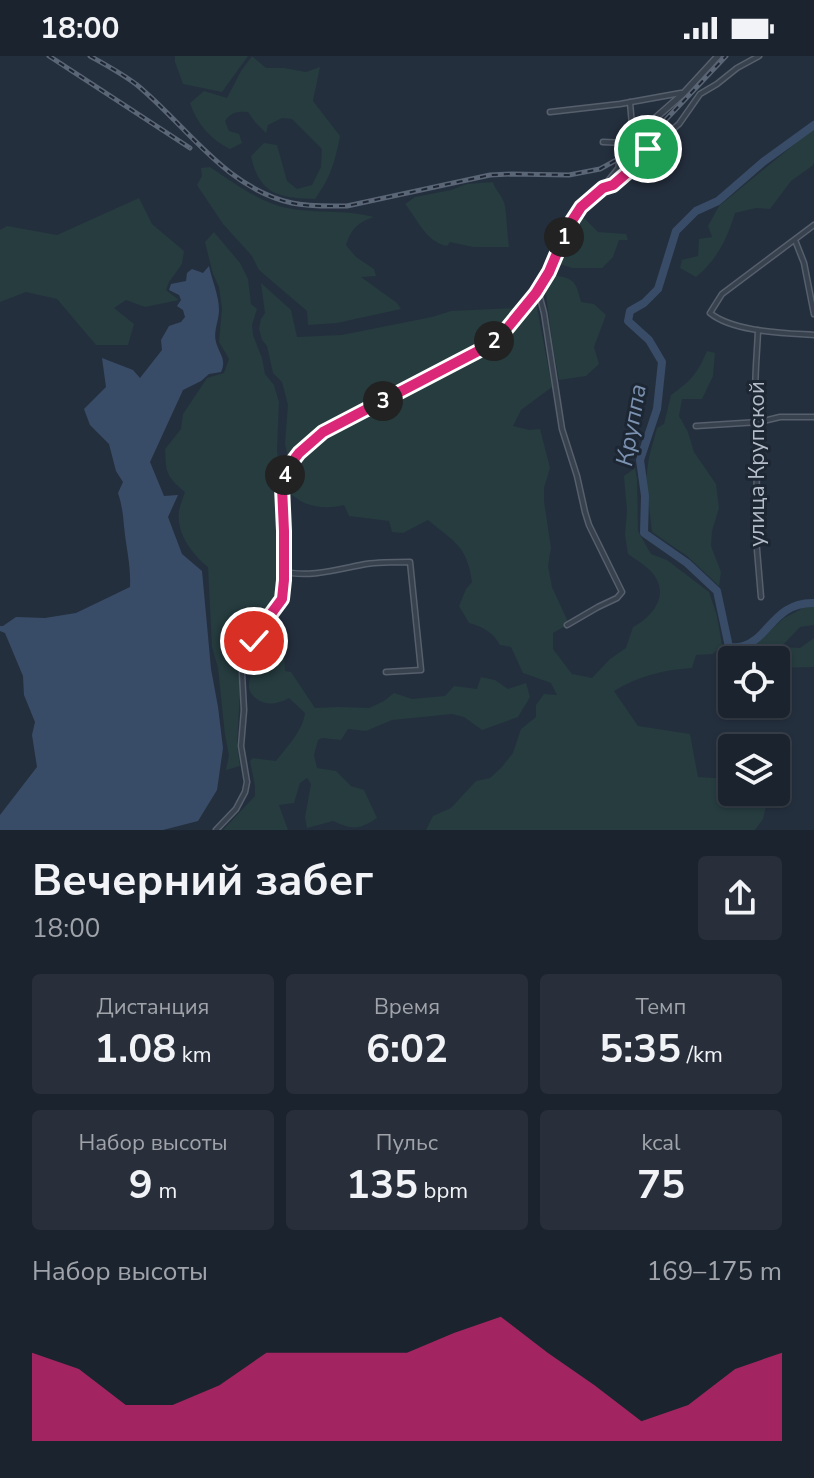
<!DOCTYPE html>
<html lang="ru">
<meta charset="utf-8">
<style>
:root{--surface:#1b232e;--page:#282f3a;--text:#f1f3f6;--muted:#a0a4aa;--line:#39404a;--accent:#db2777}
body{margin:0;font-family:"Nunito Sans",sans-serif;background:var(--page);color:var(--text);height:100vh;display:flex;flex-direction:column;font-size:30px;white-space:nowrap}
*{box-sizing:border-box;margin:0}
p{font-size:26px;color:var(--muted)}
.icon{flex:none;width:44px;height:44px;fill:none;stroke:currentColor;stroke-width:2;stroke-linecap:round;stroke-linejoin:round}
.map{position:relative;height:774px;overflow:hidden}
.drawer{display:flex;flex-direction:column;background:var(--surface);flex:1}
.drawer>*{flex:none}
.controls{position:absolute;left:718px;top:590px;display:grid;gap:16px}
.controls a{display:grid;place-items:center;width:72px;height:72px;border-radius:8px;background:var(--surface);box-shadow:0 2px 6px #0004,0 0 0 2px var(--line);font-size:40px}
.pin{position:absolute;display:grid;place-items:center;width:68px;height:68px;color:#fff;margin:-34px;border:4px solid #fff;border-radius:50%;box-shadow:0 2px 8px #0007}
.km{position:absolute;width:40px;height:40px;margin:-20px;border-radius:50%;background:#222;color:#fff;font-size:22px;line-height:40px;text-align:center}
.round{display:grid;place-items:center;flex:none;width:84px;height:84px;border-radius:8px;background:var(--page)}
.head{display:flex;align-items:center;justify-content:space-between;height:136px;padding:0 32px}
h1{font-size:44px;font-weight:700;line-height:60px}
.figures{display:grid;grid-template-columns:repeat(3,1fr);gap:12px;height:136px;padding:8px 32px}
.figures div{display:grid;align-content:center;border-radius:8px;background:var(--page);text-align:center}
.figures b{font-size:40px;font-weight:700}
.figures small{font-size:22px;font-weight:400}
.figures p{font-size:22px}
.chart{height:224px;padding:16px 32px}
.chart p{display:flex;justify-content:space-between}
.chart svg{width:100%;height:144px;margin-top:8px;fill:var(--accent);opacity:.7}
.status{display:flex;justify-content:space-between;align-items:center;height:56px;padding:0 40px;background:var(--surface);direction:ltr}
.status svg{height:22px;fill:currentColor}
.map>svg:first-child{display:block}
.green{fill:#263c3f}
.water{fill:#394c67}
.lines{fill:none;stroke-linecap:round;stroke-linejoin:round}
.river{stroke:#394c67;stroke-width:8}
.minor-casing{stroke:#565f6c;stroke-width:7}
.tertiary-casing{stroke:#565f6c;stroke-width:8}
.minor{stroke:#38414e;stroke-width:4}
.tertiary{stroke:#38414e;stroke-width:5}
.rail-casing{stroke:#5a6575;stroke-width:5}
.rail{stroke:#1d2633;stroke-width:2;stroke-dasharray:6;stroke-linecap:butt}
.route-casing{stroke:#fff;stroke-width:16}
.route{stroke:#db2777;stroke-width:10}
.labels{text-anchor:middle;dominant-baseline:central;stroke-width:6;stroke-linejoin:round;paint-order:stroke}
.street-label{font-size:22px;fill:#b4bcc9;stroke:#1d2633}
.water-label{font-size:24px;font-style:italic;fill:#7c92b1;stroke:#1d2633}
</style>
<div class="status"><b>18:00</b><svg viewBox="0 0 49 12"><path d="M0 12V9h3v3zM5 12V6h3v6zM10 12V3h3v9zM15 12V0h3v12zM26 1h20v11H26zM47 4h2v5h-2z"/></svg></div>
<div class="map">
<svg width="814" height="774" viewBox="0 0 814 774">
<rect width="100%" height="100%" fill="#242f3e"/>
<path class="green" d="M175,0H248L222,36L183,28L175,6Z
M252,0L266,12H284L306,16L320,11L313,45L340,80C335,106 331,121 315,143C280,142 259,139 251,100L264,87L277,89L287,125L297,133L312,129L321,111L322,93L292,63L282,62L268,69L266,77L255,66L248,56C238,55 231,56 225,65L229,75L239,78L242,87L230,93C211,84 197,68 190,47L204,35L227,42L241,15Z
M814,72V107L812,110L791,125L770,153L756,152L735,157C727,183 717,204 696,221L680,212L682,204L698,200L699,183L712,181L708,170L719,150Z
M210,111C232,126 261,147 287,152C317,158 343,153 374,161C357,167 352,172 346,189L356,201L374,213L376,220L361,221L397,247L401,253L337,267L308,269L307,255L259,214L252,200L223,168L197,129L202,120L201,112Z
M493,126C495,135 503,139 505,150C507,163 507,177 509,191H473L450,186L447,190C426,186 418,164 405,148L415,141L451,134L467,128Z
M139,142L152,168L184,195L182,208L169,226L166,234L179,244L145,251L126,244L114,252L134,268L128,289H96L57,243L26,236L0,246V174L7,170L57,179Z
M579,160L583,161L598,176L626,178L628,184H619L613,201L602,212H572L557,207Z
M214,176L240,207L248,223L251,248L257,253L252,269L253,279L262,302L265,318L274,329L279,346L277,395L279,408L282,414L278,431L277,447L281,504L278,540L247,590L238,611L240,634L237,690L240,710L226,714L229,699L225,679L218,612L212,591L208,511C192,498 176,477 179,455C180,449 183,442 185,436C166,420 166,417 165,393L181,373L183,358L207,322L224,317L229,303L219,286L222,253L219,231L213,218L205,186Z
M552,219C574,222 576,225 581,246L594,248L606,259L594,291L599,308L586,320L559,324L553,291L545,231Z
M261,227L291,254L297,281L342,279L432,261L451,255L517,252C504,268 490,280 472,292L330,365L296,390L288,401L285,388L288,349L282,326L273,317L267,290L262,284L259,273L261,263L265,257Z
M536,246L552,331L521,354L513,370L529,374L540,373L550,412L544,432V445L551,492L548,510L552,531L569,568L553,577V593L572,618L592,622L610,603L626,592L633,571C649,563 667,544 657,524C652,513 638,505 628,498L625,479L627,455L624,420L635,412L637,423L638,475L651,498L667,504L709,536L717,560L722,589L713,598L696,599L692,612C662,614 639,620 614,635L638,670L690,678L698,721L732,723V736H769L763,763L755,774H426L433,760L451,752L476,725L490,722L501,712L513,697L521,673L536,661V649L544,638L557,639L551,627L523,617L511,591L500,589C493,576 483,571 469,567L459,550L466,533L472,526C467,489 454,486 428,464L403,477L392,476L389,465L349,460L344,449C323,454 303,451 288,435L289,420L300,402L317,386L370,357L466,310L499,290Z
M707,295L715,297L713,320L702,343H682L679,360L688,376L694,396L716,428L719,452L712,475L711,490L721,516L719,530L687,500L652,476L646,424L649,401L657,372L664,368L671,339C692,324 697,318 707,295Z
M805,551H814V569L800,571L781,591L800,592L814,582V611L776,612V604H732V607L724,597V593L739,596L754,589L784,562Z
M276,575L284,590L285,615L291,616L315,652L338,651L369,652L384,645L394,637L412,643L445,640L454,630L477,633L481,621L495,624L508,633L526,627L530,641L518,661L482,674L464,661L452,658L392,664L366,675L348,673L341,684L322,682L318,684L314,699L317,712L336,715L351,730L364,734L377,762C359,774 353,774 333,765L307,772L305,761L311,728L307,722L300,727L294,747L279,749L288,774H223L255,740V730L250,705L253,702L276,705C287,691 303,674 305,657L289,642C285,644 281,646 276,647C264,650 247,641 249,627C250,618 256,610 259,602C261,596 262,589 264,582Z"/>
<path class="water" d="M209,210C212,225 219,239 219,254C219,264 213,276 216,286C219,298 227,303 221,316L209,318L201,325L183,334L150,406L164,440L178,439L168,461L182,498L202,515L211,613L218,651L223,692L217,734L198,765L163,774H0V759L37,711L32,679L35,666L24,639L23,620L5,577L0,575V570H3L16,561L45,562L76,557L130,531C131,508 126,492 124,470C123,458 122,449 118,437L123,426L116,415L109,388L90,369L84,353L106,331L102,302L133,314L140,322L162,294L161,284L169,270L181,266L185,261L183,254L177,250L181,244L179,239L169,234L171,228L186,225L187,217L192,213L203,217Z"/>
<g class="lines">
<path class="river" d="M814,69L763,106L718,145L696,155L676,175L658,233L644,247L630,255L628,265L649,284L662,306L657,353L640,404L645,440L644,477L687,507L717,535L729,591C734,591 738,592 743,590C769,583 774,546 814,547"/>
<defs>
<path id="minor" d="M630,46L633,82
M550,56L620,48L681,37
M603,86L627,87
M603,132C617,129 626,121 632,107L679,68L700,38L717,28L737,12L759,0
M814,169L722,238L710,257C733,276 785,277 814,279
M795,184L804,207L814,258
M538,234L544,257L562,373L577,420L585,456L589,469L622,536L617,542L598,551L567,569
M758,274C757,304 752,337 759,366L755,470L761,541
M696,370L759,366L780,361H814
M284,515C306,523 343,512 366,508C380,506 395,506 410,506L421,614L386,616
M216,774L236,753L245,736L247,726L241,690L244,654L242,617L246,603L265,566L282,543"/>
<path id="tertiary" d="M282,543L284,524V475L282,431L286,414L299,397L323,376L482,293L500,281L536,237L549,216L568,171L581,151L603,132L619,112L620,101L627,87L684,37L718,0"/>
</defs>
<use href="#minor" class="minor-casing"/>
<use href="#tertiary" class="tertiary-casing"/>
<use href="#minor" class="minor"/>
<use href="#tertiary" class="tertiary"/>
<defs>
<path id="rail" d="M49,0L190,92
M90,0C106,9 123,18 137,29C187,70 225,132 292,147C310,151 328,150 347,150L490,119L511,118L569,119L600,113L640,91L726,0"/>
</defs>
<use href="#rail" class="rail-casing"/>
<use href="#rail" class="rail"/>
</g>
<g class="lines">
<defs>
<path id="route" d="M254,585L265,566L282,543L284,524V475L282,431L286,414L299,397L323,376L482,293L500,281L536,237L549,216L568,171L581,151L603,132L613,129L628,116L632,107L648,93"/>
</defs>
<use href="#route" class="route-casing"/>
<use href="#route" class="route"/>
</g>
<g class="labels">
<g class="street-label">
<text transform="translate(757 408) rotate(-90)">улица Крупской</text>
</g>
<g class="water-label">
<text transform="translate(631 369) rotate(-80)">Круппа</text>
</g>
</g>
</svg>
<div class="controls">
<a><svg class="icon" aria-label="locate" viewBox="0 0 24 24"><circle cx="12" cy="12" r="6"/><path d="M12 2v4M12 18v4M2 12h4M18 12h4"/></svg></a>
<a><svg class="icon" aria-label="layers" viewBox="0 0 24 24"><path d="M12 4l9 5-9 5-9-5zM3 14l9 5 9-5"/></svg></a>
</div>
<div class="pin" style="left:648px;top:93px;background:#1e9e55"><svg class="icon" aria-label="arrive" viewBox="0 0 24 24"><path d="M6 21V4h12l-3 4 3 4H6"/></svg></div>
<div class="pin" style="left:254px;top:585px;background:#d93025"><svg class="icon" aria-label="check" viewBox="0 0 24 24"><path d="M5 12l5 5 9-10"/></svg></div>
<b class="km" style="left:564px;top:181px">1</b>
<b class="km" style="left:494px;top:285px">2</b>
<b class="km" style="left:383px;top:345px">3</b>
<b class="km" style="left:285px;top:419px">4</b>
</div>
<section class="drawer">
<div class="head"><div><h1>Вечерний забег</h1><p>18:00</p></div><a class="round"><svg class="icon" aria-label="share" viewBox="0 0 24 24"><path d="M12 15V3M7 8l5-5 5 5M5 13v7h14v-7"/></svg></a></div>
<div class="figures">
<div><p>Дистанция</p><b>1.08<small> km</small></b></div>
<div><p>Время</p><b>6:02</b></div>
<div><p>Темп</p><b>5:35<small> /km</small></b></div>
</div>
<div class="figures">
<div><p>Набор высоты</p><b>9<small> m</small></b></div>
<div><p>Пульс</p><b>135<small> bpm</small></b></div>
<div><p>kcal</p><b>75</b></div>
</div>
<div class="chart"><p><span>Набор высоты</span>169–175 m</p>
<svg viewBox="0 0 160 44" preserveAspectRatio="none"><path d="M0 44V17L10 22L20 33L30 33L40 27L50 17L60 17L70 17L80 17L90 11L100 6L110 17L120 27L130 38L140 33L150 22L160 17V44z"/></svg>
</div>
</section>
